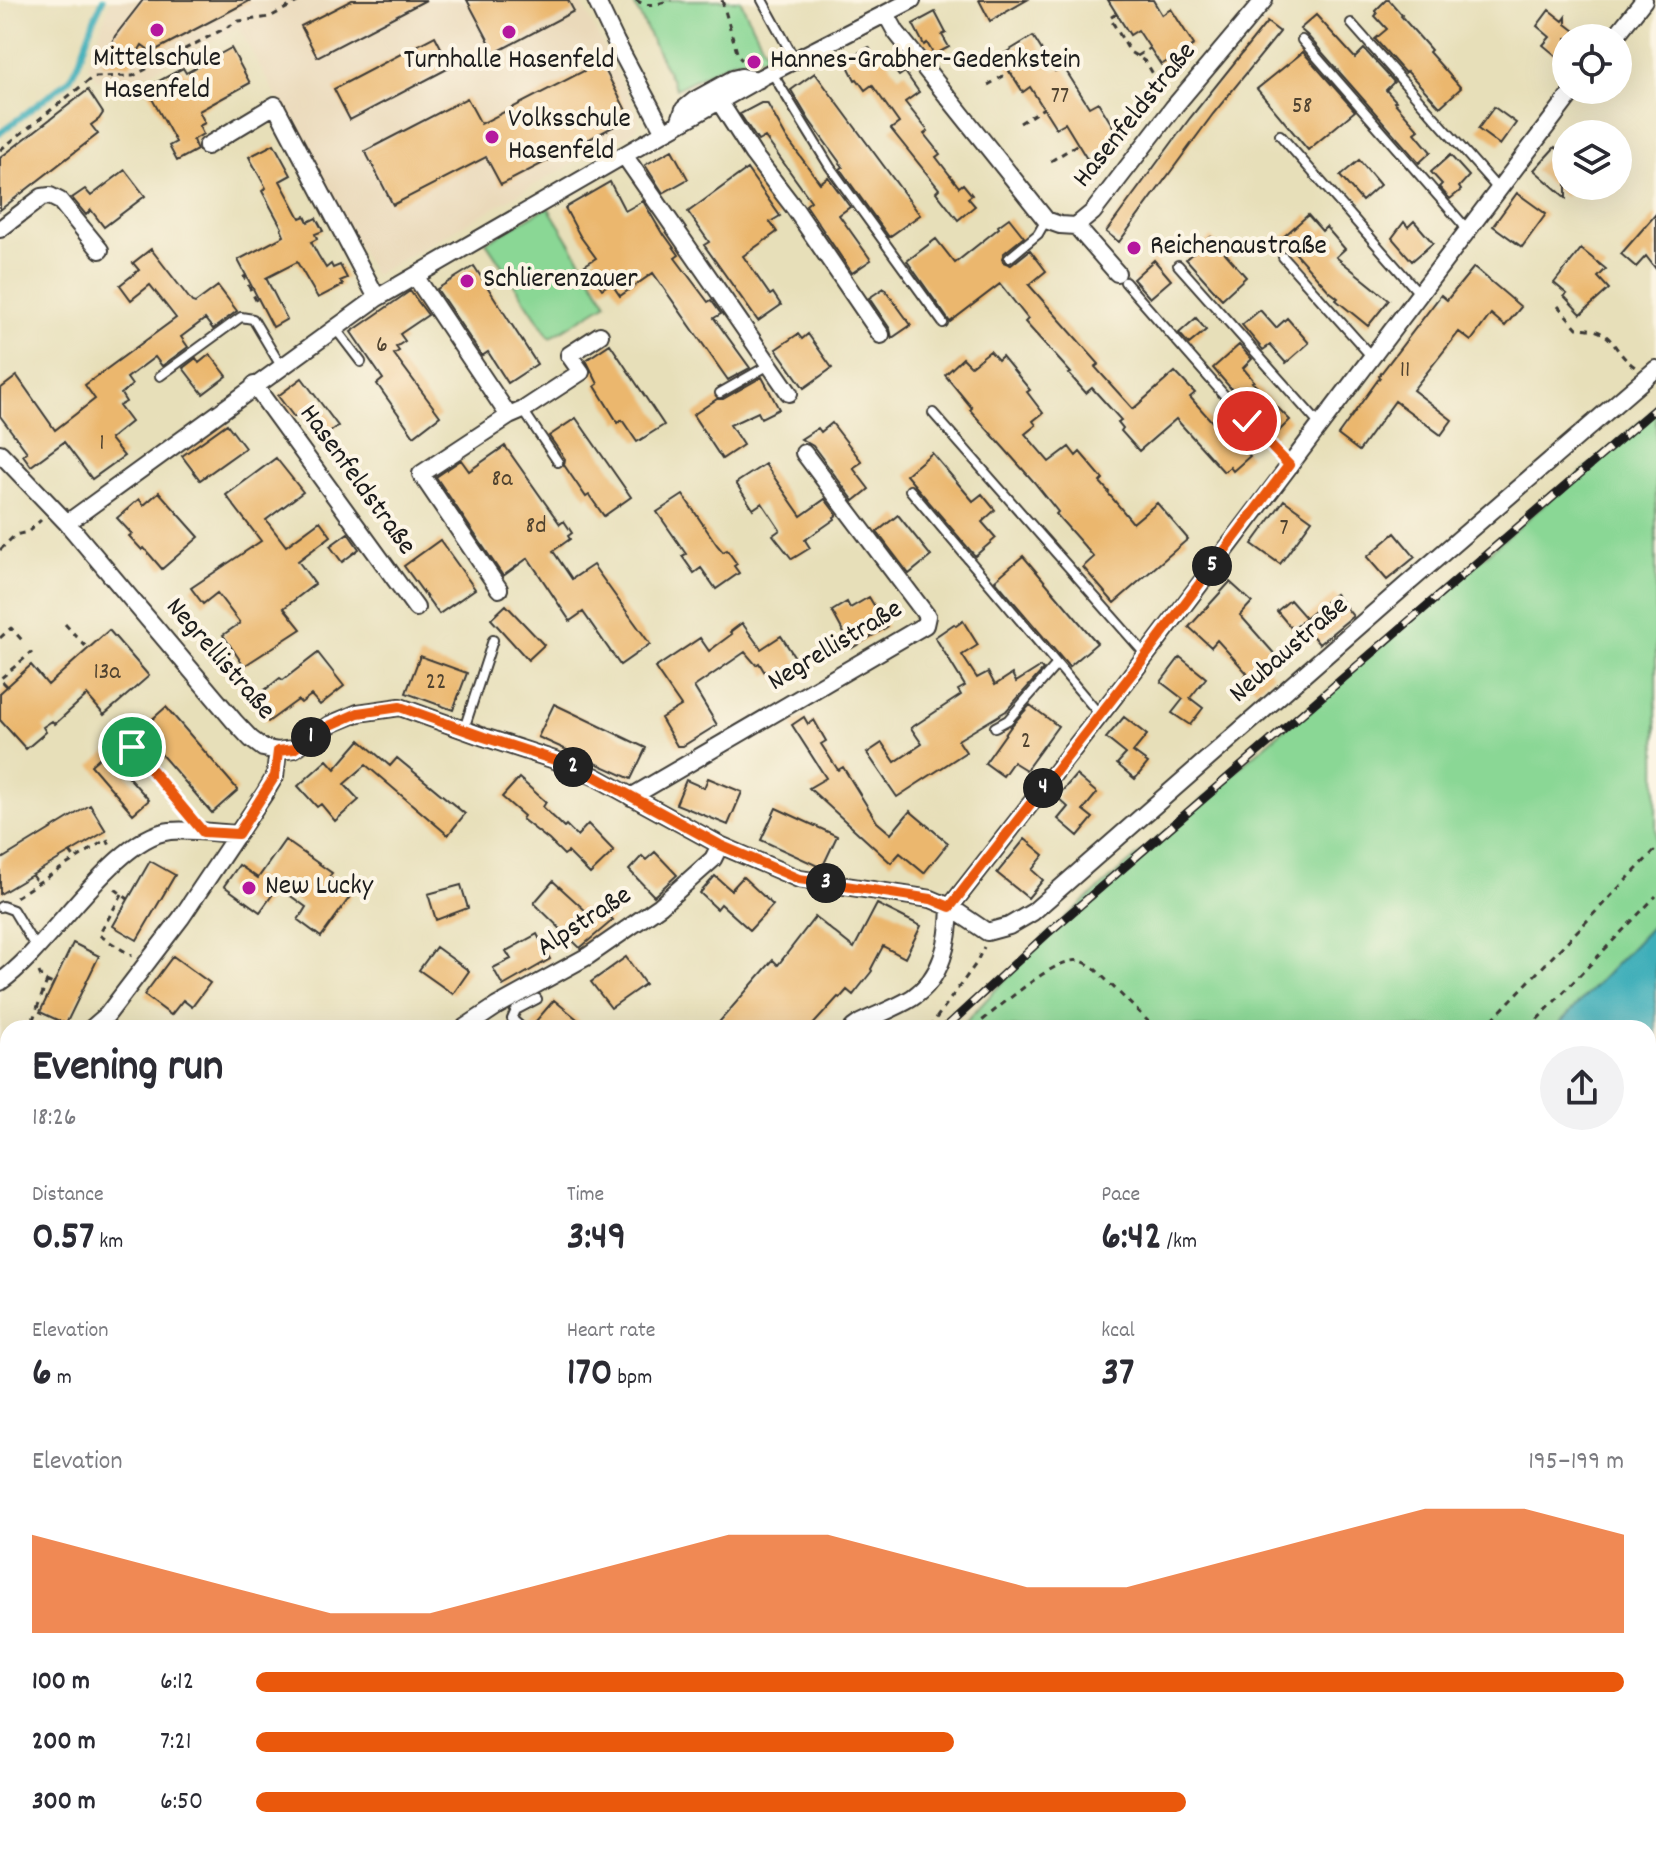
<!DOCTYPE html>
<meta charset="utf-8">
<style>
:root{--surface:#fff;--page:#f2f2f3;--text:#2b2b33;--muted:#7c7c81;--accent:#ea580c}
body{margin:0;font-family:Dekko,sans-serif;background:var(--page);color:var(--text);height:100vh;display:flex;flex-direction:column;font-size:30px;white-space:nowrap}
*{box-sizing:border-box;margin:0}
p{font-size:26px;color:var(--muted)}
.icon{flex:none;width:44px;height:44px;fill:none;stroke:currentColor;stroke-width:2;stroke-linecap:round;stroke-linejoin:round}
.map{position:relative;flex:1;overflow:hidden}
.side{position:absolute;left:0px;top:1020px;width:1656px;height:830px;display:flex;flex-direction:column;background:var(--surface);border-radius:24px 24px 0 0;box-shadow:0 8px 32px #0002}
.side>*{flex:none}
.buttons{position:absolute;left:1552px;top:24px;display:grid;gap:16px}
.buttons a{display:grid;place-items:center;width:80px;height:80px;border-radius:50%;background:var(--surface);box-shadow:0 8px 32px #0002;font-size:40px}
.pin{position:absolute;display:grid;place-items:center;width:68px;height:68px;color:#fff;margin:-34px;border:4px solid #fff;border-radius:50%;box-shadow:0 2px 8px #0007}
.km{position:absolute;width:40px;height:40px;margin:-20px;border-radius:50%;background:#222;color:#fff;font-size:22px;line-height:40px;text-align:center}
.round{display:grid;place-items:center;flex:none;width:84px;height:84px;border-radius:42px;background:var(--page)}
.summary{display:flex;align-items:center;justify-content:space-between;height:136px;padding:0 32px}
h1{font-size:44px;font-weight:700;line-height:60px}
.metrics{display:grid;grid-template-columns:repeat(3,1fr);gap:12px;height:136px;padding:8px 32px}
.metrics div{display:grid;align-content:center}
.metrics b{font-size:40px;font-weight:700}
.metrics small{font-size:22px;font-weight:400}
.metrics p{font-size:22px}
.chart{height:224px;padding:16px 32px}
.chart p{display:flex;justify-content:space-between}
.chart svg{width:100%;height:144px;margin-top:8px;fill:var(--accent);opacity:.7}
ul{padding:0 32px;list-style:none;font-size:26px}
li{display:grid;grid-template-columns:128px 96px 1fr;align-items:center;height:60px}
li i{height:20px;border-radius:10px;background:var(--accent)}
.map>svg:first-child{display:block}
.built{fill:#ead9ba}
.green{fill:#8ad795;stroke:#537a58;stroke-width:2}
.water{fill:#3eaeb9;stroke:#2d656a;stroke-width:2}
.lines{fill:none;stroke-linecap:round;stroke-linejoin:round}
.stream{stroke:#3eaeb9;stroke-width:6}
.building{fill:#ebb76e}
.service-casing{stroke:#3a3934;stroke-width:12}
.minor-casing{stroke:#3a3934;stroke-width:20}
.path{stroke:#3a3934;stroke-width:3;stroke-dasharray:6 6;stroke-linecap:butt}
.service{stroke:#fff;stroke-width:8}
.minor{stroke:#fff;stroke-width:16}
.rail-casing{stroke:#1c1c1c;stroke-width:9}
.rail{stroke:#fcf5e5;stroke-width:6;stroke-dasharray:18;stroke-linecap:butt}
.route-casing{stroke:#fff;stroke-width:16}
.route{stroke:#ea580c;stroke-width:10}
.poi-dot{fill:#b5179e;stroke:#fcf5e5;stroke-width:3}
.labels{text-anchor:middle;dominant-baseline:central;stroke-width:8;stroke-linejoin:round;paint-order:stroke}
.number-label{font-size:24px;fill:#504330}
.poi-label{font-size:28px;fill:#1c1c1c;stroke:#fcf5e5;text-anchor:start}
.street-label{font-size:28px;fill:#1c1c1c;stroke:#fcf5e5}
</style>
<div class="map">
<svg width="1656" height="1849" viewBox="0 0 1656 1849">
<rect width="100%" height="100%" fill="#fcf5e5"/>
<filter id="ink" filterUnits="userSpaceOnUse"><feTurbulence type="fractalNoise" baseFrequency=".0125" numOctaves="2"/><feDisplacementMap in="SourceGraphic" scale="16" xChannelSelector="R" yChannelSelector="G"/><feConvolveMatrix kernelMatrix="1 2 1 2 8 2 1 2 1" color-interpolation-filters="sRGB"/></filter>
<filter id="wash" filterUnits="userSpaceOnUse"><feTurbulence type="fractalNoise" baseFrequency=".006" numOctaves="4" result="noise"/><feDisplacementMap in="SourceGraphic" scale="32" xChannelSelector="R" yChannelSelector="G"/><feGaussianBlur stdDeviation="1.8" result="paint"/><feColorMatrix in="noise" values="0 0 0 0 0 0 0 0 0 0 0 0 0 0 0 0 0 1.4 0 .05"/><feComposite in="paint" operator="in"/></filter>
<g filter="url(#wash)">
<rect width="100%" height="100%" fill="#e7dfb9"/>
<path class="built" d="M112,0H580L639,117L637,128L628,135L588,155L374,275L238,27L134,81L98,80L88,66L110,2Z"/>
<path class="green" d="M632,0H740L768,56L732,61L676,89Z
M548,207L607,303L550,338L486,242Z
M1656,408V922L1555,1028H960L1049,932Z
M1656,1353V1849H1184L1191,1842H1648V1362Z
M67,1842H344V1849H63Z
M418,1842H819L813,1849H414Z"/>
<path class="water" d="M1656,922V1233L1648,1241V1028H1555Z
M818,1842H1092L1086,1849H812Z"/>
<g class="lines">
<path class="stream" d="M0,133L69,80L78,64L94,19L103,0"/>
</g>
<g id="blocks">
<path class="building" d="M143,0H251L152,52L142,45L130,65L102,64L115,36Z
M352,0H426L317,57L301,26Z
M467,0H568L574,11L495,53Z
M979,0H1027L990,21Z
M1108,0H1153L1162,15L1171,9L1194,45L1161,65L1138,30L1130,35Z
M1386,0H1389L1402,15L1401,16L1431,50L1429,52L1461,88L1440,107L1407,71L1405,73L1375,39L1387,29L1375,16L1377,14L1375,11Z
M1549,10L1563,21L1566,17V24L1584,38H1566V64L1543,45L1550,37L1537,26Z
M935,12L946,33L942,35L949,47L934,55L927,43L924,45L913,24Z
M1316,15L1355,58L1364,49L1394,82L1386,90L1396,101L1394,102L1419,130L1415,133L1431,152L1419,163L1307,35L1300,29Z
M1267,22L1280,32L1213,114L1119,242L1106,232L1190,118Z
M435,36L451,67L350,120L334,89Z
M1033,36L1055,71L1063,66L1089,107L1098,102L1120,138L1087,159L1065,123L1056,128L1030,87L1023,92L1000,56Z
M869,47L876,60L883,55L899,76L905,72L919,92L905,102L928,131L924,134L940,154L936,157L959,187L963,184L972,195L968,198L975,206L958,220L936,192L939,189L891,129L899,123L872,85L865,90L857,79L855,80L845,60Z
M231,48L250,83L199,111L205,123L199,126L203,134L193,140L197,150L177,161L169,146L176,142L146,88L183,68L186,73Z
M1303,52L1355,111L1308,150L1257,89Z
M601,62L630,118L501,185L486,157L393,205L365,151L467,98L481,124Z
M815,73L920,215L889,237L840,169L843,167L809,120L791,90Z
M88,90L103,113L99,119L91,125L98,134L0,210V158Z
M761,103H767L786,137L820,183L828,177L850,207L839,215L871,260L852,273L806,205L811,201L765,137L758,141L740,114Z
M1494,107L1516,123L1500,145L1478,129Z
M274,144L291,175L280,181L300,218L305,216L308,222L316,218L323,231L315,234L317,239L311,242L318,255L326,268L331,264L333,268L340,265L347,278L340,281L343,285L318,298L297,262L266,278L287,319L273,327L238,260L284,236L281,229L282,228L262,191L266,188L249,157Z
M1555,147L1566,157V198L1534,170Z
M672,150L688,179L663,193L645,165Z
M1450,155L1469,176L1459,187L1461,190L1450,199L1439,187L1442,184L1431,172Z
M1359,160L1380,185L1362,201L1340,176Z
M747,169L780,216L770,222L777,232L743,256L770,295L773,293L781,305L758,321L704,245L709,242L688,212Z
M125,170L145,196L104,227L91,210L86,215L72,198L85,189L91,196Z
M610,182L625,211L643,201L663,235L664,234L679,255L675,258L708,302L711,300L721,314L714,318L750,368L728,380L653,273L620,296L611,283L602,289L585,265L596,258L580,236L565,208Z
M1517,193L1546,214L1522,247L1493,226Z
M1656,214V269L1646,256L1636,267L1621,254Z
M1308,215L1322,231L1326,227L1345,249L1336,257L1389,300L1368,326L1336,300L1338,298L1329,291L1282,238Z
M1009,218L1024,237L1004,253L1002,258L1003,262L1011,265L1030,250L1046,271L1029,285L1099,364L1095,367L1133,409L1175,372L1195,393L1190,397L1214,424L1219,420L1250,456L1233,471L1230,467L1224,472L1176,419L1139,451L1121,431L1123,428L1118,422L1121,420L1092,388L1086,393L1069,374L1071,373L1025,322L1028,319L1000,284L950,322L907,261L936,239L955,263L999,228L998,226Z
M1414,221L1433,243L1412,261L1392,238L1404,222L1408,227Z
M1211,237L1246,277L1222,299L1186,259Z
M151,249L192,302L195,303L218,286L237,311L213,329L205,319L181,337L188,347L162,366L155,357L127,378L132,385L121,394L126,402L119,406L131,422L110,439L124,456L92,479L64,442L31,466L23,455L27,452L0,416V389L17,376L55,430L95,399L85,385L176,318L150,285L131,300L120,285L139,270L133,263Z
M1581,249L1606,269L1598,277L1609,289L1581,314L1564,296L1567,294L1554,283Z
M1154,260L1171,280L1150,298L1133,279Z
M474,266L537,364L508,383L488,352L482,356L437,289Z
M1474,267L1521,307L1505,326L1491,314L1471,341L1459,332L1413,390L1452,420L1441,435L1395,401L1359,451L1338,435L1380,377L1379,376L1441,295L1447,300Z
M884,288L911,325L892,338L890,329L869,298Z
M410,291L428,315L400,334L405,341L396,347L399,351L394,354L440,416L414,436L377,384L383,379L351,332Z
M1260,310L1276,328L1287,318L1309,343L1286,363L1270,345L1263,350L1242,325Z
M1196,318L1206,330L1189,344L1179,333Z
M798,334L802,339L808,334L832,368L804,388L776,349Z
M610,344L664,425L637,442L622,420L618,423L595,386L598,384L586,360Z
M1239,345L1252,359L1243,368L1254,381L1252,382L1290,420L1272,438L1255,419L1259,415L1234,392L1213,368Z
M990,351L998,360L1002,356L1030,390L1027,392L1043,413L1033,421L1036,425L1025,434L1049,462L1069,447L1076,456L1080,452L1103,479L1100,482L1109,492L1108,493L1133,523L1157,503L1188,539L1114,603L1083,567L1094,557L1056,514L1058,512L1034,482L970,410L972,408L945,375L963,358L971,366Z
M210,354L227,376L203,394L183,368L196,358L199,363Z
M762,377L779,409L761,418L758,412L730,425L743,445L722,459L693,415L717,399H723Z
M302,378L338,426L319,440L300,413L294,417L278,396Z
M576,418L631,497L604,516L589,495L586,497L577,484L564,465L565,459L549,436Z
M832,423L862,462L853,468L869,489L854,501L813,446L801,439L818,428L821,432Z
M227,424L245,448L200,480L182,456Z
M505,446L560,524L564,521L572,533L568,536L570,539L553,551L572,579L593,565L650,644L620,665L583,612L570,621L528,558L503,576L436,477L461,460L469,471Z
M932,453L973,501L982,494L995,510L982,522L996,538L975,556L906,475Z
M276,458L303,492L266,520L286,546L320,521L331,536L298,561L315,584L284,608L301,629L244,666L223,635L240,623L217,593L203,604L191,588L261,541L226,495Z
M765,464L801,516L825,499L837,515L834,517L835,519L805,540L810,548L792,559L773,535L780,530L762,503L753,509L736,483Z
M159,492L199,537L162,569L144,548L142,550L129,536L132,534L117,518L139,499L144,505Z
M683,495L717,545L723,552L727,550L737,564L734,566L739,573L716,589L701,568L694,573L682,556L686,554L657,512Z
M1284,500L1312,520L1280,564L1252,544Z
M898,515L931,556L909,574L877,532Z
M348,533L359,549L342,562L330,546Z
M1395,533L1415,557L1387,580L1367,557Z
M440,540L475,589L439,614L404,566Z
M1023,556L1097,643L1069,667L995,580Z
M1230,582L1252,602L1240,615L1278,658L1267,667L1273,674L1256,689L1245,676L1247,673L1217,640L1211,647L1189,627Z
M1335,594L1353,616L1319,644L1301,622Z
M869,597L887,627L852,648L832,611L847,602L850,608Z
M1290,600L1306,618L1292,629L1277,611Z
M506,605L544,645L528,660L491,619Z
M963,621L978,645L962,655L977,678L988,672L995,685L1012,674L1016,682L1040,667L1043,670L1006,711L958,740L966,752L897,797L867,753L882,743L895,762L922,744L911,728L961,695L958,690L965,686L935,637L954,624L956,626Z
M742,623L761,649L781,636L802,668L778,684L771,673L767,676L759,663L756,665L745,652L694,687L717,725L683,746H677L661,718L681,706L655,668L700,638L709,651L732,634L730,632Z
M109,630L149,676L104,715L87,695L55,724L52,721L43,727L46,732L26,749L0,720V693L31,665L48,685Z
M318,653L344,686L320,705L311,695L301,703L298,700L268,722L251,701L280,678L283,680Z
M420,656L467,673L453,710L406,693Z
M1180,657L1206,678L1190,698L1203,708L1190,725L1172,713L1183,699L1161,682Z
M554,704L646,748L631,779L538,737Z
M1030,705L1058,726L1026,770L1013,762L1003,776L985,763L1012,725Z
M166,707L238,790L212,813L140,730Z
M804,717L808,724L814,720L826,741L821,744L838,770L843,767L877,822L891,834L910,811L948,843L924,873L900,853L891,863L809,788L826,778L792,725Z
M1124,717L1147,735L1133,752L1148,763L1135,779L1117,764L1126,754L1106,738Z
M360,740L390,766L397,758L465,814L448,835L366,765L344,784L359,800L335,821L321,804L317,807L298,786L327,760L335,769Z
M106,752L149,800L133,814L91,765Z
M1076,775L1097,793L1083,810L1093,818L1078,836L1058,819L1068,807L1057,797Z
M519,778L546,802L543,807L564,827L566,825L577,836L588,824L614,851L590,874L568,852L564,855L549,840L522,819L524,816L502,797Z
M708,778L742,792L728,825L676,804L686,780L704,788Z
M90,805L106,831L0,894V860Z
M776,808L837,836L822,868L761,840Z
M1025,839L1044,855L1032,870L1043,880L1028,898L997,873Z
M285,840L332,873L329,877L352,894L321,937L298,920L306,907L278,887L260,912L224,886L239,865L258,878Z
M655,852L677,875L654,896L629,870L642,856L646,860Z
M150,861L175,875L137,940L113,926Z
M715,876L731,890L743,877L773,905L750,930L721,904L717,909L700,893Z
M553,881L588,913L599,903L613,920L580,948L534,903Z
M461,885L468,908L436,920L428,894Z
M877,904L921,926L905,958L883,946L871,969L872,971L853,995L847,990L840,998L838,997L810,1028H714L773,960L778,965L815,917L854,948Z
M537,934L550,959L503,986L493,968L511,959L506,951Z
M73,943L99,956L66,1024L40,1012Z
M436,947L469,971L453,994L419,970Z
M173,956L210,983L192,1007L183,1000L171,1015L144,995Z
M626,957L645,984L611,1008L591,982Z
M554,1000L588,1028H530Z"/>
</g>
</g>
<g filter="url(#ink)">
<use href="#blocks" fill-opacity="0" stroke="#3a3934" stroke-width="2"/>
<g class="lines">
<defs>
<path id="service" d="M762,0L795,60
M1351,23L1498,189
M1302,40L1467,229
M772,73L830,167L943,323
M1280,135L1419,293
M1283,257L1371,356
M1009,258L1038,234L1046,220
M1178,265L1320,425
M1125,282L1247,421L1289,465
M335,328L361,362
M160,376L241,317L253,319L281,366
M720,393L769,365
M523,410L558,462
M933,413L1146,655
M910,490L1100,715
M995,727L1008,720L1057,664
M464,729L493,640
M132,747L200,829
M0,907L2,906L13,910L36,948
M522,1028L512,1019L516,1010L537,999
M0,1556L8,1561
M0,1699L8,1704"/>
<path id="minor" d="M596,0L616,42L664,132
M886,14L896,32L1046,220L1060,225L1076,226L1093,212L1173,108L1264,0
M1614,38L1644,0
M719,101L753,154L795,209L881,335
M679,123L684,109L695,100L733,79L741,77L758,80
M207,146L275,105L377,298
M624,155L789,393
M1076,226L1117,273
M0,229L42,197L50,196L60,201L100,250
M415,276L509,416
M254,385L416,608
M0,453L67,523L234,721L251,739L263,748L278,751L294,749L329,725L358,713L400,707L484,737L567,764L596,777L720,845L799,879L931,899L950,907L987,932L1009,926L1033,912L1406,585L1656,369
M67,523L377,298L664,132L762,77L912,0
M499,589L421,474L509,416L523,410L581,372L569,355L600,335
M631,797L925,625L927,616L804,453
M950,907L1125,683L1574,90
M0,982C49,949 114,837 170,831C189,829 217,833 238,834
M92,1028L107,1015L181,918L265,793L275,776L278,751
M464,1028L497,1006L588,956L660,906L713,859L720,845
M853,1028L860,1023C876,1015 896,1008 912,998C943,977 949,942 950,907
M0,1108L8,1102
M0,1216L8,1219
M0,1481L8,1467
M35,1849L40,1842"/>
</defs>
<use href="#service" class="service-casing"/>
<use href="#minor" class="minor-casing"/>
<path class="path" d="M636,0C647,8 659,4 671,0
M722,0L738,56L742,60
M1116,14L1110,18L1130,52L1146,62L1163,91
M1137,56L1150,48
M988,85L1010,72
M1020,123L1044,108
M0,150L93,77L133,76L239,21L270,17L301,0
M1051,161L1078,144
M247,276L244,277L259,306
M1558,306L1577,328C1617,329 1609,349 1635,367
M0,550L15,535L28,532L41,520
M65,624L88,649
M0,638L11,628L22,640
M7,686L0,679L32,652
M70,852L75,859
M32,875L38,883
M115,889L128,899
M122,894L99,935L132,956
M16,897L107,839L110,846
M39,972L42,979L53,984
M37,1028L31,1025L47,981
M929,1028L975,965L984,947
M973,1028C995,1011 1046,965 1071,961C1081,959 1086,963 1094,968L1155,1028
M1484,1028L1656,849
M1529,1028L1656,896
M1648,1268L1656,1260
M0,1786L8,1791
M428,1849L432,1842
M731,1849L737,1842
M772,1849L778,1842
M1111,1849L1118,1842"/>
<use href="#service" class="service"/>
<use href="#minor" class="minor"/>
<defs>
<path id="rail" d="M945,1028L1049,932L1656,408
M411,1849L415,1842"/>
</defs>
<use href="#rail" class="rail-casing"/>
<use href="#rail" class="rail"/>
</g>
</g>
<g class="lines" filter="url(#ink)">
<defs>
<path id="route" d="M132,747L203,832L238,834L275,776L278,751L294,749L322,729L358,713L400,707L484,737L567,764L596,777L720,845L799,879L931,899L950,907L1134,671L1289,465L1247,421"/>
</defs>
<use href="#route" class="route-casing"/>
<use href="#route" class="route"/>
</g>
<g class="poi-dot">
<circle cx="157" cy="30" r="8"/>
<circle cx="509" cy="32" r="8"/>
<circle cx="754" cy="62" r="8"/>
<circle cx="492" cy="137" r="8"/>
<circle cx="1134" cy="248" r="8"/>
<circle cx="467" cy="281" r="8"/>
<circle cx="249" cy="888" r="8"/>
</g>
<g class="labels">
<g class="number-label">
<text x="1060" y="97">77</text>
<text x="1302" y="107">58</text>
<text x="382" y="346">6</text>
<text x="1405" y="371">11</text>
<text x="102" y="444">1</text>
<text x="502" y="480">8a</text>
<text x="536" y="527">8d</text>
<text x="1284" y="529">7</text>
<text x="107" y="673">13a</text>
<text x="436" y="683">22</text>
<text x="1026" y="742">2</text>
</g>
<g class="poi-label">
<text x="157" y="60" text-anchor="middle">Mittelschule<tspan x="157" dy="32">Hasenfeld</tspan></text>
<text x="509" y="62" text-anchor="middle">Turnhalle Hasenfeld</text>
<text x="770" y="62">Hannes-Grabher-Gedenkstein</text>
<text x="508" y="121">Volksschule<tspan x="508" dy="32">Hasenfeld</tspan></text>
<text x="1150" y="248">Reichenaustraße</text>
<text x="483" y="281">Schlierenzauer</text>
<text x="265" y="888">New Lucky</text>
</g>
<g class="street-label">
<text transform="translate(1136 116) rotate(-51)">Hasenfeldstraße</text>
<text transform="translate(356 481) rotate(54)">Hasenfeldstraße</text>
<text transform="translate(836 647) rotate(-31)">Negrellistraße</text>
<text transform="translate(1290 651) rotate(-41)">Neubaustraße</text>
<text transform="translate(219 660) rotate(49)">Negrellistraße</text>
<text transform="translate(585 923) rotate(-33)">Alpstraße</text>
</g>
</g>
</svg>
<div class="buttons">
<a><svg class="icon" aria-label="locate" viewBox="0 0 24 24"><circle cx="12" cy="12" r="6"/><path d="M12 2v4M12 18v4M2 12h4M18 12h4"/></svg></a>
<a><svg class="icon" aria-label="layers" viewBox="0 0 24 24"><path d="M12 4l9 5-9 5-9-5zM3 14l9 5 9-5"/></svg></a>
</div>
<div class="pin" style="left:132px;top:747px;background:#1e9e55"><svg class="icon" aria-label="arrive" viewBox="0 0 24 24"><path d="M6 21V4h12l-3 4 3 4H6"/></svg></div>
<div class="pin" style="left:1247px;top:421px;background:#d93025"><svg class="icon" aria-label="check" viewBox="0 0 24 24"><path d="M5 12l5 5 9-10"/></svg></div>
<b class="km" style="left:311px;top:737px">1</b>
<b class="km" style="left:573px;top:767px">2</b>
<b class="km" style="left:826px;top:883px">3</b>
<b class="km" style="left:1043px;top:788px">4</b>
<b class="km" style="left:1212px;top:566px">5</b>
<section class="side">
<div class="summary"><div><h1>Evening run</h1><p>18:26</p></div><a class="round"><svg class="icon" aria-label="share" viewBox="0 0 24 24"><path d="M12 15V3M7 8l5-5 5 5M5 13v7h14v-7"/></svg></a></div>
<div class="metrics">
<div><p>Distance</p><b>0.57<small> km</small></b></div>
<div><p>Time</p><b>3:49</b></div>
<div><p>Pace</p><b>6:42<small> /km</small></b></div>
</div>
<div class="metrics">
<div><p>Elevation</p><b>6<small> m</small></b></div>
<div><p>Heart rate</p><b>170<small> bpm</small></b></div>
<div><p>kcal</p><b>37</b></div>
</div>
<div class="chart"><p><span>Elevation</span>195–199 m</p>
<svg viewBox="0 0 160 44" preserveAspectRatio="none"><path d="M0 44V14L10 22L20 30L30 38L40 38L50 30L60 22L70 14L80 14L90 22L100 30L110 30L120 22L130 14L140 6L150 6L160 14V44z"/></svg>
</div>
<ul>
<li><b>100 m</b>6:12<i style="width:100%"></i></li>
<li><b>200 m</b>7:21<i style="width:51%"></i></li>
<li><b>300 m</b>6:50<i style="width:68%"></i></li>
</ul>
</section>
</div>
